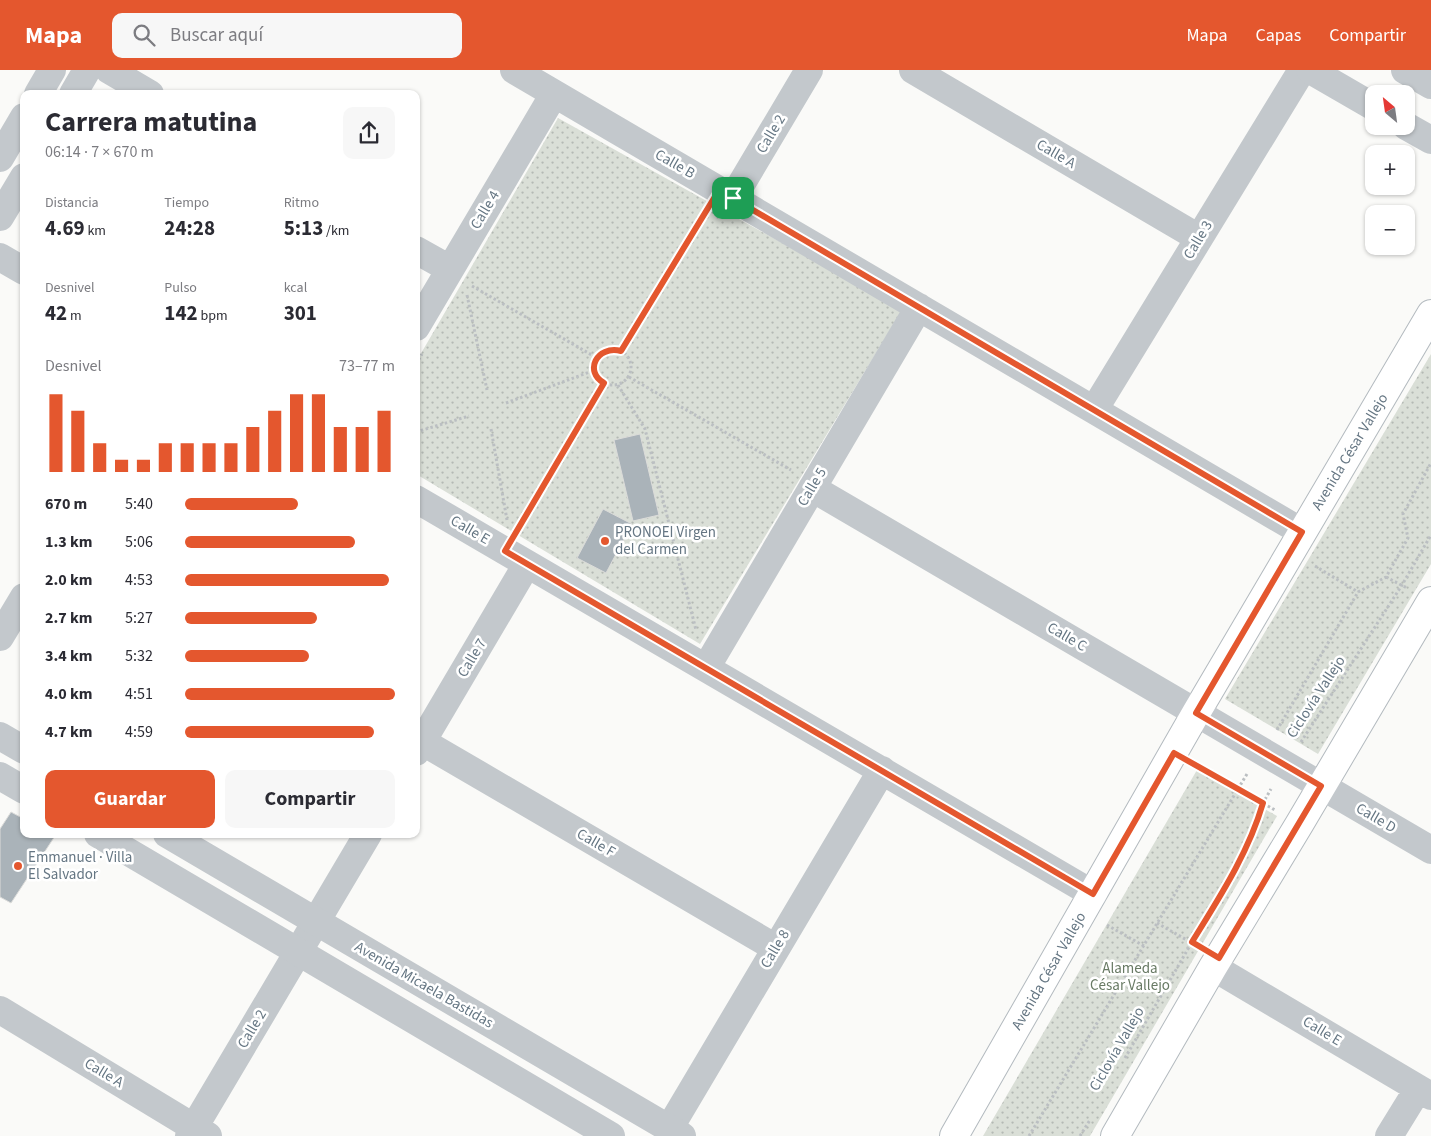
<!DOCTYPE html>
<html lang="es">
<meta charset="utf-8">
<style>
:root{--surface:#fff;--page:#f7f7f7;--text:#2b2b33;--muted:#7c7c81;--accent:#e4572e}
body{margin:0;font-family:"Source Sans 3",sans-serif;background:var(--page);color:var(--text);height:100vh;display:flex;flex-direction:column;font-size:19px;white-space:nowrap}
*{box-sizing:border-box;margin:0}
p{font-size:16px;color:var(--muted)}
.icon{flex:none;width:28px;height:28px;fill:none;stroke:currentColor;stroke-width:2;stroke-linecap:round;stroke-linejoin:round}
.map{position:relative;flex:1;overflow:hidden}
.panel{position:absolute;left:20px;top:20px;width:400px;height:748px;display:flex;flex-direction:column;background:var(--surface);border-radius:10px;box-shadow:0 1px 4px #0004}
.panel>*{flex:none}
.needle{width:32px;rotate:331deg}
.fabs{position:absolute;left:1365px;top:15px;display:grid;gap:10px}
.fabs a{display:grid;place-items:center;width:50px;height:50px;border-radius:10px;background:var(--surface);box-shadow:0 1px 4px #0004;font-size:25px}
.pin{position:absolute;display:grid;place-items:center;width:42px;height:42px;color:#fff;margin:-21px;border-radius:10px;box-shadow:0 2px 8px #0006}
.round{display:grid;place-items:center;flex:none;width:52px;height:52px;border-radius:10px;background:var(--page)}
.headline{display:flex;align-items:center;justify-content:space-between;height:85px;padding:0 25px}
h1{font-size:28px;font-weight:700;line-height:38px}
.figures{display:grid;grid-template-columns:repeat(3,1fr);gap:8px;height:85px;padding:5px 25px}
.figures div{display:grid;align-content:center}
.figures b{font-size:21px;font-weight:700}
.figures small{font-size:14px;font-weight:400}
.figures p{font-size:14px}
.chart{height:140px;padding:10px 25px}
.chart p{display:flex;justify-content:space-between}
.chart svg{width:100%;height:90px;margin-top:5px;stroke:var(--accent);stroke-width:6}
.action{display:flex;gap:10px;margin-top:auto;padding:10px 25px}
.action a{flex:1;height:58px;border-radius:10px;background:var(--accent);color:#fff;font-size:20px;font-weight:700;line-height:58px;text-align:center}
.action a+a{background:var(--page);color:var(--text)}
ul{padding:0 25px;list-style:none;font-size:16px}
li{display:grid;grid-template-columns:80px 60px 1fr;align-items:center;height:38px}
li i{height:12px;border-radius:6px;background:var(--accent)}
header{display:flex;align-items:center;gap:30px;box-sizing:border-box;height:70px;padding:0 25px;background:var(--accent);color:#fff}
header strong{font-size:24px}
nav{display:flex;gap:28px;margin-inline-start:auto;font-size:18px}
.search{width:350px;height:45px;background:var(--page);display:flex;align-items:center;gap:12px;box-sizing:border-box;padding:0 18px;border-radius:10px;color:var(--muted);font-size:19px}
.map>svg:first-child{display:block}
.park{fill:url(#park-dots)}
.building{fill:#aab3b9;stroke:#dcdcda}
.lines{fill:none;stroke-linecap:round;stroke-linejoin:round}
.secondary-casing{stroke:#b3babf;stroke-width:30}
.path{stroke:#bbbfc2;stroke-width:3;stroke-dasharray:2.5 2.5;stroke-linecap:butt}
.minor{stroke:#c3c8cc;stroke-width:28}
.tertiary{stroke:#c3c8cc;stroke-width:28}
.secondary{stroke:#fff;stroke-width:28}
.route-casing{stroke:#fff;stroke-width:10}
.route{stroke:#e4572e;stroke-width:6}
.poi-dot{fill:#e4572e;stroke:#fff;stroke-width:2}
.labels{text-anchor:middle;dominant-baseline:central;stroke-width:5;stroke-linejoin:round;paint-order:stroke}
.street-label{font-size:15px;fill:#657683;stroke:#fff}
.poi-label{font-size:15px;fill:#657683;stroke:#fff;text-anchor:start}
.park-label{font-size:15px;fill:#687a64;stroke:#fff}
</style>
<header>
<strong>Mapa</strong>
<div class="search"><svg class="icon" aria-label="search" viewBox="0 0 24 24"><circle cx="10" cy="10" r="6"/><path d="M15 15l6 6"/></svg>Buscar aquí</div>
<nav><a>Mapa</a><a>Capas</a><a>Compartir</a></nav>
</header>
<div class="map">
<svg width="1431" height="1066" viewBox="0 0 1431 1066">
<defs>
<pattern id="park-dots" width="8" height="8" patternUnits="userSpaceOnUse" patternTransform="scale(1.25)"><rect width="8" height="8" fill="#dadfd7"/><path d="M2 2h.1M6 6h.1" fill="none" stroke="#b4b9b4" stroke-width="1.8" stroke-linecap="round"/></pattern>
</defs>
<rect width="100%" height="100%" fill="#fafaf8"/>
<path class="park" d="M558,48L902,240L700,574L416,404V292Z
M1431,284V494L1318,684L1225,629Z
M1197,700L1277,746L1090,1066H983Z"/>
<path class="building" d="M640,364L659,445L633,451L614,370Z
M603,439L632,454L606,503L577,488Z
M11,742L24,749V764H51L55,766L11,833L0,827V759Z"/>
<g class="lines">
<defs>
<path id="secondary" d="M954,1066L1196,643L1431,244
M1115,1066L1213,897L1300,753L1431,531"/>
</defs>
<use href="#secondary" class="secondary-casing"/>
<path class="path" d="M472,216L597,288
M467,225L487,320
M595 297a18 18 0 1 1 36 0a18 18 0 1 1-36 0Z
M621,281L705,143
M416,294L422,284
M629,307L791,400
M618,315L645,359L696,560
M506,333L595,300
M491,359L507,450
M416,362L469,346
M519,457L604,313
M1315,496L1358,522
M1386,507L1407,518
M1277,660L1358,522L1386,507L1408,468L1403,444L1431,393
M1301,672L1402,515L1431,465
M1198,697L1275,740
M1157,853L1192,873
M1107,855L1144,876
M1125,988L1192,872L1237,797L1258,752L1263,733L1271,719
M1029,1066L1247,704
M1080,1066L1090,1050"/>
<path class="minor" d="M109,0L150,24
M514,0L1302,462
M913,0L1199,168
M38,24L52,0
M73,24L87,0
M0,88L24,47
M733,128L809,0
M0,147L24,107
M416,180L450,199
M0,187L24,201
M416,257L554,24
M1094,340L1302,0
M812,418L1431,780
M416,429L1093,824
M0,567L24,527
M706,598L919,237
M416,668L776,878
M416,682L527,494
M1213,897L1431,1026
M0,940L208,1066
M669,1059L882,700
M189,1066L368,764
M1389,1066L1418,1019"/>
<path class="tertiary" d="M1310,0L1374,37
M1405,0L1431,15
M1406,56L1431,70
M0,666L24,680
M0,706L24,720
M98,764L611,1066
M167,764L682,1066"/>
<use href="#secondary" class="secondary"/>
</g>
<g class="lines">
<defs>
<path id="route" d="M719,120L1302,462L1196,643L1321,716L1219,888L1192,872C1219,828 1248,784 1263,733L1174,683L1093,824L505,481L604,313C584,302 596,275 621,281Z"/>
</defs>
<use href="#route" class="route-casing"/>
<use href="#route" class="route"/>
</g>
<g class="poi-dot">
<circle cx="605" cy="471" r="5"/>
<circle cx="18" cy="796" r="5"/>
</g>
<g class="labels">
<g class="street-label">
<text transform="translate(771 64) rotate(-59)">Calle 2</text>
<text transform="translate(1056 84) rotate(30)">Calle A</text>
<text transform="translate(675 94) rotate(30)">Calle B</text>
<text transform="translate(485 140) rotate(-59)">Calle 4</text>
<text transform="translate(1198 170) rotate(-59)">Calle 3</text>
<text transform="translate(1350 382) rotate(-59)">Avenida César Vallejo</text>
<text transform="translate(812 417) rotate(-59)">Calle 5</text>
<text transform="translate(470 460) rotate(30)">Calle E</text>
<text transform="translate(1067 567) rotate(30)">Calle C</text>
<text transform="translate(472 588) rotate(-59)">Calle 7</text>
<text transform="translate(1316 627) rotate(-57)">Ciclovía Vallejo</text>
<text transform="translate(1376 748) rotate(30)">Calle D</text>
<text transform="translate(596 773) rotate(30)">Calle F</text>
<text transform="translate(775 879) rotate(-59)">Calle 8</text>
<text transform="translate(1049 901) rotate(-60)">Avenida César Vallejo</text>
<text transform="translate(424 915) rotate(30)">Avenida Micaela Bastidas</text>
<text transform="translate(252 959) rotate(-59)">Calle 2</text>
<text transform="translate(1322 961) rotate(31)">Calle E</text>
<text transform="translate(1117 979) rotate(-60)">Ciclovía Vallejo</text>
<text transform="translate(104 1003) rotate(31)">Calle A</text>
</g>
<g class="poi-label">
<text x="615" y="462">PRONOEI Virgen<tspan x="615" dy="17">del Carmen</tspan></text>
<text x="28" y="787">Emmanuel · Villa<tspan x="28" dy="17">El Salvador</tspan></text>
</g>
<g class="park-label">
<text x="1130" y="898">Alameda<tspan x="1130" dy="17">César Vallejo</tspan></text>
</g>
</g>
</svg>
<div class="fabs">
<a><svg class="needle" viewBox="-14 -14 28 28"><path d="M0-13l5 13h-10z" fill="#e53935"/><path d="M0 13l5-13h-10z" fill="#7c7c81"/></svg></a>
<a>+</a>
<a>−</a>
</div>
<div class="pin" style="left:733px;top:128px;background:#1e9e55"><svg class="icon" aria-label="arrive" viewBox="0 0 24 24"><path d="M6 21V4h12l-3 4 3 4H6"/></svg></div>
<section class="panel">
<div class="headline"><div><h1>Carrera matutina</h1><p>06:14 · 7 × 670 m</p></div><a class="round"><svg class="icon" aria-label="share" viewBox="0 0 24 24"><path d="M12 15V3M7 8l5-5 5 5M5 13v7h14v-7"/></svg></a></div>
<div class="figures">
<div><p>Distancia</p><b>4.69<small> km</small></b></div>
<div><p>Tiempo</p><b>24:28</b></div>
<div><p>Ritmo</p><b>5:13<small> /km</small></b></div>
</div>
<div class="figures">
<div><p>Desnivel</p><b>42<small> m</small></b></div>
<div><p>Pulso</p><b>142<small> bpm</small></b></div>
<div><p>kcal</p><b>301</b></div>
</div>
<div class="chart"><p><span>Desnivel</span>73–77 m</p>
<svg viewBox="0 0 160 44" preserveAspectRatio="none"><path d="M5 44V6M15 44V14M25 44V30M35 44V38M45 44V38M55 44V30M65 44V30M75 44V30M85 44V30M95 44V22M105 44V14M115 44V6M125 44V6M135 44V22M145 44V22M155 44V14"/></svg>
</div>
<ul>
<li><b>670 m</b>5:40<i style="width:54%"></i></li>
<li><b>1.3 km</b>5:06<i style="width:81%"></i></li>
<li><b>2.0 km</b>4:53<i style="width:97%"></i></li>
<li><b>2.7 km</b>5:27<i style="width:63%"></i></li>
<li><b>3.4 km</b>5:32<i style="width:59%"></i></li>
<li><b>4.0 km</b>4:51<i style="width:100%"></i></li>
<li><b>4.7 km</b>4:59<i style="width:90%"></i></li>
</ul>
<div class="action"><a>Guardar</a><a>Compartir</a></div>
</section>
</div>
